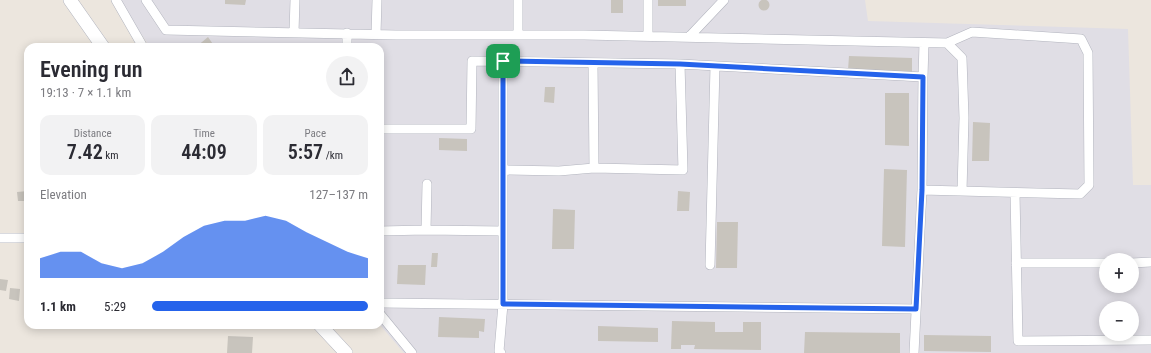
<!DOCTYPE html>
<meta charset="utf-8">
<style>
:root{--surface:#fff;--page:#f2f2f3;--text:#2b2b33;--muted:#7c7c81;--accent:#2563eb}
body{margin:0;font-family:"Roboto Condensed",sans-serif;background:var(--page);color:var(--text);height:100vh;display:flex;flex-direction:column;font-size:15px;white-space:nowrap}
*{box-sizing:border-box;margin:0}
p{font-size:13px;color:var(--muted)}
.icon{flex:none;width:22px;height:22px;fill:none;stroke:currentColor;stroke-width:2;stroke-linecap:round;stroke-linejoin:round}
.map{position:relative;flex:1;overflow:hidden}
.sheet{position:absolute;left:24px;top:43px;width:360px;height:286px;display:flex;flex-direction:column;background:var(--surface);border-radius:12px;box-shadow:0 2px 10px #0003}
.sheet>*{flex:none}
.fabs{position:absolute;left:1099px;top:253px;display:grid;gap:8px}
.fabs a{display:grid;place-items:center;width:40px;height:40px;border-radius:50%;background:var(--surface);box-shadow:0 2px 10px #0003;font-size:20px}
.pin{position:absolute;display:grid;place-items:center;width:34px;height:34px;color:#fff;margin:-17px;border-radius:8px;box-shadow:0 2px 6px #0006}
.round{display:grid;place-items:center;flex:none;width:42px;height:42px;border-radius:21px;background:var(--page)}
.head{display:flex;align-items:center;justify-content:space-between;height:68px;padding:0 16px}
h1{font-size:22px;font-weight:600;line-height:30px}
.figures{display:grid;grid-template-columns:repeat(3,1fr);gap:6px;height:68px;padding:4px 16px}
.figures div{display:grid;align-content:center;border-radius:10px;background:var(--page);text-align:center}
.figures b{font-size:20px;font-weight:600}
.figures small{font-size:11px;font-weight:400}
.figures p{font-size:11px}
.chart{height:112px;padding:8px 16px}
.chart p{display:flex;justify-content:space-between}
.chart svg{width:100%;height:72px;margin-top:4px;fill:var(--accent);opacity:.7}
ul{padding:0 16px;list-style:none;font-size:13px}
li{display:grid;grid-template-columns:64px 48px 1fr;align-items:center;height:30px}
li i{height:10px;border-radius:5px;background:var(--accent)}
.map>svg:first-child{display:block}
.industrial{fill:#e0dee5;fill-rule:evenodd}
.building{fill:#c8c4bd}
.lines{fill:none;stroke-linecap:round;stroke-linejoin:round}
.street-casing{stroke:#b2b4be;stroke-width:10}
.secondary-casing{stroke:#b2b4be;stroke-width:14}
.street{stroke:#fff;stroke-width:9}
.secondary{stroke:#fff;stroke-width:13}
.route-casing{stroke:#fff;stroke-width:8}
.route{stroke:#2563eb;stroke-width:5}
</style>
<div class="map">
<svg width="1151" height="353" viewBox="0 0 1151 353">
<rect width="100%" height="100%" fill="#ece6de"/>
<path class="industrial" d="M118,0H865L868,21L1128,29L1133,185H1151V353H404L380,325V47H150ZM1106,260H1132V286H1106ZM1106,308H1132V334H1106Z"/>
<path class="building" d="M758.5 5a5.5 5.5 0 1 1 11 0a5.5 5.5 0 1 1-11 0Z
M225,0H246L245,5L225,4Z
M611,0H623V13H611Z
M658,0H686V6H658Z
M208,37L215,47H196Z
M849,56L912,58V72L848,70Z
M545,87H555L554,103L544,102Z
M885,93H909V146L885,145Z
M973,122L990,123L989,161H972Z
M439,138L467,139V151L439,150Z
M884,169L907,170L905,247L882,246Z
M28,191V201H18L17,192Z
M678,191L690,192L689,211H677Z
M553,209L575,210L574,249H552Z
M717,222H738L737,268H716Z
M432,253H438L437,267H431Z
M398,265H426L425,285L397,284Z
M0,279L8,280L6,291L0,290Z
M10,288L20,289L19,301L9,299Z
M439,317L485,319L484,332L479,331V338L438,337Z
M672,321L715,322V332H743V322H761V350L694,349L695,345H681V349H671Z
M598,326L658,328V342L598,341Z
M805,332L900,333V353H804Z
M924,335L991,336V352L924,351Z
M228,336L253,337L252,353H227Z"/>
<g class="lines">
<defs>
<path id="street" d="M116,0L143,47
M146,0L166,30L396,35H584L947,43L972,32L1081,39L1088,53L1089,185L1080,194L922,190
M518,0V34
M294,32L295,0
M376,34L377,0
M648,36V0
M689,37L724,0
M947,43L962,58L964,118L962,191
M347,47V33
M593,63L594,168
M923,77L924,43
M380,129H471L472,61L680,64L923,77L922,190L914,353
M503,170L559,171L594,168L683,170L680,64
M1015,193L1018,341L1151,340
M426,230L503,231
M380,231L426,230L427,184
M0,238H28
M1016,263H1106
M1132,263L1151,262
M710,265L715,66
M380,303L916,309
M380,314L412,353
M501,353L499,351L503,304V61"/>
<path id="secondary" d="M70,0L103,47
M320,325L346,353"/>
</defs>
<use href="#street" class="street-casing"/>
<use href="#secondary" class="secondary-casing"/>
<use href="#street" class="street"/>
<use href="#secondary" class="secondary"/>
</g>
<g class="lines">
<defs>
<path id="route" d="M503,61L680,64L923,77L922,190L916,309L503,304Z"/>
</defs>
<use href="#route" class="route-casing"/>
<use href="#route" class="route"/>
</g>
</svg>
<div class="fabs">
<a>+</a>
<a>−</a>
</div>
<div class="pin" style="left:503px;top:61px;background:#1e9e55"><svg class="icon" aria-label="arrive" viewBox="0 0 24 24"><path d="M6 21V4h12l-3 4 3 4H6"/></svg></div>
<section class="sheet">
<div class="head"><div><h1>Evening run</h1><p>19:13 · 7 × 1.1 km</p></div><a class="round"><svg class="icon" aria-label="share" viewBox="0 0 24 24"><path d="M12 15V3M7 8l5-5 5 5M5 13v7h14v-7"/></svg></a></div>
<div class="figures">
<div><p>Distance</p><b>7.42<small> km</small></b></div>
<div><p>Time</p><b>44:09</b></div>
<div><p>Pace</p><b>5:57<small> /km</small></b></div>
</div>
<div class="chart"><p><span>Elevation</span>127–137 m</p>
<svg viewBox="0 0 160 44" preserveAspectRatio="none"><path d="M0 44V32L10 28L20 28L30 35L40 38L50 35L60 28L70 19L80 12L90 9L100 9L110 6L120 9L130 16L140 22L150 28L160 32V44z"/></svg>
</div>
<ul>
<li><b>1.1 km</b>5:29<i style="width:100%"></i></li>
</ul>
</section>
</div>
